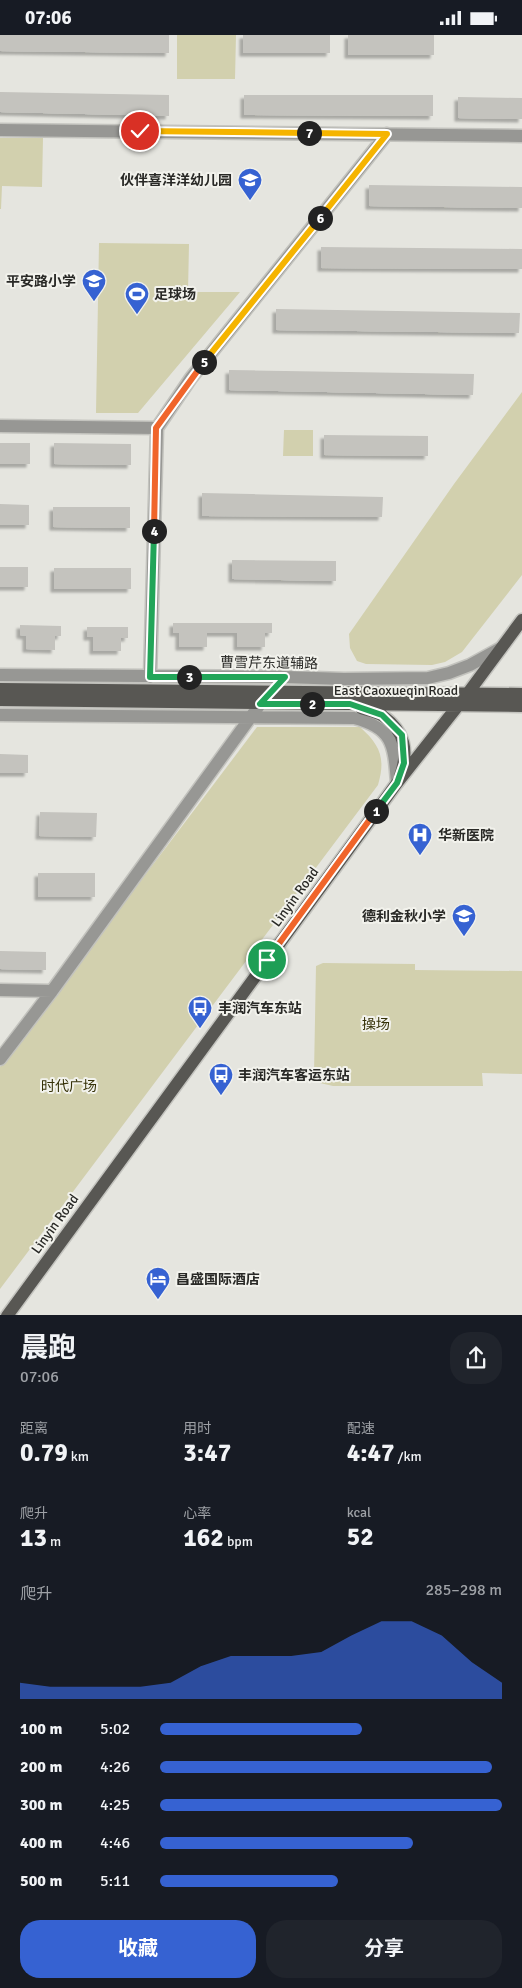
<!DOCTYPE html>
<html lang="zh">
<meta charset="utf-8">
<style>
:root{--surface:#171b24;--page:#20242c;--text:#f1f3f6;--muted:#9ea1a6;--accent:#3662d2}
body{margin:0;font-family:Signika,"Noto Sans SC",sans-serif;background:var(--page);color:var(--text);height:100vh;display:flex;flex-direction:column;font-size:19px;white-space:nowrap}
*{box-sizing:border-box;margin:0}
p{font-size:16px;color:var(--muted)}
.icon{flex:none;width:28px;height:28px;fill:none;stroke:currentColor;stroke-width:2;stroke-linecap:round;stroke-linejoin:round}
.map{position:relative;height:1280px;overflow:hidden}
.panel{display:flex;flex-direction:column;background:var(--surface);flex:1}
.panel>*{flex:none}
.pin{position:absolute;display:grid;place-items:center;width:42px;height:42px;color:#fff;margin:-21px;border:2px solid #fff;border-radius:50%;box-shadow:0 1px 5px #0007}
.km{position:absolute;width:25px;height:25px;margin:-12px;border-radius:50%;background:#222;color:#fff;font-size:14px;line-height:25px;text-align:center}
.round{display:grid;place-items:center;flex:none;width:52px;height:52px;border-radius:20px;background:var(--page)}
.summary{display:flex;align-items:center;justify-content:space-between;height:85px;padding:0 20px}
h1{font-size:28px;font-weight:700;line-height:38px}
.stats{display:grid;grid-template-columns:repeat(3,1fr);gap:8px;height:85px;padding:5px 20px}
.stats div{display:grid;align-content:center}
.stats b{font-size:25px;font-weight:700}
.stats small{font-size:14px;font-weight:400}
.stats p{font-size:14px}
.chart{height:140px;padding:10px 20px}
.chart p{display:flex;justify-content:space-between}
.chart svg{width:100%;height:90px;margin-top:5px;fill:var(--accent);opacity:.7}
.cta{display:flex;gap:10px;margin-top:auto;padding:10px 20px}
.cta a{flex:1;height:58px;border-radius:20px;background:var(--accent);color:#fff;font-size:20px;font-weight:700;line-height:58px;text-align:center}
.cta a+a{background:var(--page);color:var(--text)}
ul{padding:0 20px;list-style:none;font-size:16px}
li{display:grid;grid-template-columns:80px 60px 1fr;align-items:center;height:38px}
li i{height:12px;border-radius:6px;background:var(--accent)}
.status{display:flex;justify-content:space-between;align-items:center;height:35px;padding:0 25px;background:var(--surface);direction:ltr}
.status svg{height:14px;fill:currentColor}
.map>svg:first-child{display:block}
.green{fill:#d2d0ae}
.building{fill:#c4c3be;filter:url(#shadow)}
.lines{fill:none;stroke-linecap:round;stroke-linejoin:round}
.minor-casing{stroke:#c3c3be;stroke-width:15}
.major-casing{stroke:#c3c3be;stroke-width:15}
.minor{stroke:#979794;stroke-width:12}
.major{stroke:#585753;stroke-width:12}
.split-1-casing{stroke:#fff;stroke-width:10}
.split-2-casing{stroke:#fff;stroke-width:10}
.split-3-casing{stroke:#fff;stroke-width:10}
.split-4-casing{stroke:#fff;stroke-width:10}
.split-5-casing{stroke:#fff;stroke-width:10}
.split-6-casing{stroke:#fff;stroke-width:10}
.split-7-casing{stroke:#fff;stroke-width:10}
.split-8-casing{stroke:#fff;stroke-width:10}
.split-1{stroke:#f0652b;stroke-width:6}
.split-2{stroke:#22a559;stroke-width:6}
.split-3{stroke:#22a559;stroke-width:6}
.split-4{stroke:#22a559;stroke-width:6}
.split-5{stroke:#f0652b;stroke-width:6}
.split-6{stroke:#f5b400;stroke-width:6}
.split-7{stroke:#f5b400;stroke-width:6}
.split-8{stroke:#f5b400;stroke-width:6}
.labels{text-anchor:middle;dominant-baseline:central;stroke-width:4;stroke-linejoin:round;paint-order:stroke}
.poi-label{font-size:14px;font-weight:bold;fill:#292926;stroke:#f2f2ec;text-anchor:start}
.street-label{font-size:14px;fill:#292926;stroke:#f2f2ec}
.park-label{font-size:14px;fill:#353107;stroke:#f2f2ec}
</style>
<div class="status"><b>07:06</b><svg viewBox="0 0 49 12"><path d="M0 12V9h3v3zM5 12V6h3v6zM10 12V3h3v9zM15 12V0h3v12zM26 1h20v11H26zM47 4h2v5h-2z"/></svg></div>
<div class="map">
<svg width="522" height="1281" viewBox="0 0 522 1281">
<defs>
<filter id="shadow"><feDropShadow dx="-3.5" dy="3.5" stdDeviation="1" flood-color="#0004"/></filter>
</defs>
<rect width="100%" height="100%" fill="#e5e5df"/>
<path class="green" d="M177,0H236L235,44H177Z
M0,103H43L42,152L2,151L1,174H0Z
M99,208L189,209L188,257H240L138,378H96Z
M522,357V540L462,617L445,627L432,630L366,629L357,626L350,613L349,599L454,449Z
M284,395H313V421H283Z
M257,692H360C380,710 386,723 378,750L0,1254V1032Z
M323,928L415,929V935L522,936V1039L482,1038L483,1051H333L320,1048L314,1038L316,931Z"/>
<path class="building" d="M0,0H169V18L0,16Z
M243,0H330V18H243Z
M348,0H434V20H348Z
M0,57L169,60V81L0,77Z
M244,60H433V81L244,80Z
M458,62L522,63V84L458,83Z
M369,150L522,152V173L369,171Z
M321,212L522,214V234L321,233Z
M276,274L520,278L519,298L276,295Z
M229,335L474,339L473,360L229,355Z
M324,400L428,401V421L324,420Z
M0,408H30V429H0Z
M54,408L131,409V430L54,429Z
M202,458L383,462L382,482L202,481Z
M0,469L29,470V490H0Z
M53,472H130V493L53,492Z
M232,525L336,526V546L232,544Z
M0,532H28V552H0Z
M54,533H131V554H54Z
M173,588H272V598H265V612H237V598H207V612H179V598H173Z
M20,590L61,591V601H55V615L26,614V601L20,600Z
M87,592H128V603H121V616H93V602H87Z
M0,719L28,720V738H0Z
M40,777L97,778L96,802L39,801Z
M38,838H95V862H38Z
M0,916L46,917V935L0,934Z"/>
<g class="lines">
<defs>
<path id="minor" d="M0,95L522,101
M0,391L157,393
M0,640L285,642L344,644L428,643L449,638L470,630L501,613
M150,642L157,393L191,343L387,99
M0,680L354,683C394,693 394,711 397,748
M0,955L52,956
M0,1024L52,956L266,661"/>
<path id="major" d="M0,654L522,659
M0,665L522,671
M361,673C367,675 377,677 383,681C405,697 409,716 400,741
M7,1281L397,748L468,658L522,585"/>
</defs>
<use href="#minor" class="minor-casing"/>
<use href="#major" class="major-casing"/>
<use href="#minor" class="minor"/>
<use href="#major" class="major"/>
</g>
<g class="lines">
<defs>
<path id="split-1" d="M267,925L376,776"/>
<path id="split-2" d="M312,669H350L382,680L402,700L404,728L397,748L376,776"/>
<path id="split-3" d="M189,642H285L260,669H312"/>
<path id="split-4" d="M154,496L150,642H189"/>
<path id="split-5" d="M154,496L156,393L204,327"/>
<path id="split-6" d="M204,327L320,183"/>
<path id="split-7" d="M309,98L387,99L320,183"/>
<path id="split-8" d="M140,96L309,98"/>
</defs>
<use href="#split-1" class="split-1-casing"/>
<use href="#split-2" class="split-2-casing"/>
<use href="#split-3" class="split-3-casing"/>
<use href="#split-4" class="split-4-casing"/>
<use href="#split-5" class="split-5-casing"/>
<use href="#split-6" class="split-6-casing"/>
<use href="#split-7" class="split-7-casing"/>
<use href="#split-8" class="split-8-casing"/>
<use href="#split-1" class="split-1"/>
<use href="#split-2" class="split-2"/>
<use href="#split-3" class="split-3"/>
<use href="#split-4" class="split-4"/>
<use href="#split-5" class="split-5"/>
<use href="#split-6" class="split-6"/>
<use href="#split-7" class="split-7"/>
<use href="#split-8" class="split-8"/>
</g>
<defs>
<symbol id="school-pin" viewBox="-11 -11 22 30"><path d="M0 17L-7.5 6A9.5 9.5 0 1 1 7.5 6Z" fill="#3662d2" stroke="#f2f2ec"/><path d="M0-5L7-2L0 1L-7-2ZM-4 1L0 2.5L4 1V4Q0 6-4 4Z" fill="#fff"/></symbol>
<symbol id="stadium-pin" viewBox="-11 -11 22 30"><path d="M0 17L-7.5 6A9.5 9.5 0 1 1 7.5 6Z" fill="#3662d2" stroke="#f2f2ec"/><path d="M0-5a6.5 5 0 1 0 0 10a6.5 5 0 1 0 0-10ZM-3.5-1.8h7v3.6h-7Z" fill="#fff"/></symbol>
<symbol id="hospital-pin" viewBox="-11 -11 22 30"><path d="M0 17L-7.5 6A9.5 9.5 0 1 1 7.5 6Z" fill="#3662d2" stroke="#f2f2ec"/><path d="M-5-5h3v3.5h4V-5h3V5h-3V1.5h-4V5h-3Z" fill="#fff"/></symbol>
<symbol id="bus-pin" viewBox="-11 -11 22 30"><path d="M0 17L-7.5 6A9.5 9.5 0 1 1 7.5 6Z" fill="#3662d2" stroke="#f2f2ec"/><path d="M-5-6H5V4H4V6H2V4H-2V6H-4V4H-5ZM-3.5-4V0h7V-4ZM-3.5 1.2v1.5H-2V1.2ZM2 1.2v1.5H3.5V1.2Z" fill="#fff"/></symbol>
<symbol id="hotel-pin" viewBox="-11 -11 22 30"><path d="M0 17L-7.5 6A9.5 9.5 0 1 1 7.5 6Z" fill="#3662d2" stroke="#f2f2ec"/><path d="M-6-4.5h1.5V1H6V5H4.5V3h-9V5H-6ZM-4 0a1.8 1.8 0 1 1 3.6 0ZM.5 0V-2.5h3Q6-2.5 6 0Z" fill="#fff"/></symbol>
</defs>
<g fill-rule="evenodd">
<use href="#school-pin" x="236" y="131" width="28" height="38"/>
<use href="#school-pin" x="80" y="232" width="28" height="38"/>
<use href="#stadium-pin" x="123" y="245" width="28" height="38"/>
<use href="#hospital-pin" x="406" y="786" width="28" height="38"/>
<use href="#school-pin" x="450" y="867" width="28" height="38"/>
<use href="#bus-pin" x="186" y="959" width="28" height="38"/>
<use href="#bus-pin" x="207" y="1026" width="28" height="38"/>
<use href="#hotel-pin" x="144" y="1230" width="28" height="38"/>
</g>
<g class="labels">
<g class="poi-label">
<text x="232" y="145" text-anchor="end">伙伴喜洋洋幼儿园</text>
<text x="76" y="246" text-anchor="end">平安路小学</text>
<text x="154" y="259">足球场</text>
<text x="438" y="800">华新医院</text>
<text x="446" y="881" text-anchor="end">德利金秋小学</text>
<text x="218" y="973">丰润汽车东站</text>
<text x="238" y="1040">丰润汽车客运东站</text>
<text x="176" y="1244">昌盛国际酒店</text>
</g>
<g class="street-label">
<text transform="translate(269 628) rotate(1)">曹雪芹东道辅路</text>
<text x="396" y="655">East Caoxueqin Road</text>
<text transform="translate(295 862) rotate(-54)">Linyin Road</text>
<text transform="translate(55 1189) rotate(-54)">Linyin Road</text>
</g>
<g class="park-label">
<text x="376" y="989">操场</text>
<text x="69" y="1051">时代广场</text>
</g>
</g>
</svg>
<div class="pin" style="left:267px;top:925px;background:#1e9e55"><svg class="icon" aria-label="arrive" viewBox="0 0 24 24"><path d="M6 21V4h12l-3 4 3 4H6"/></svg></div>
<div class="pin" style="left:140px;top:96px;background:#d93025"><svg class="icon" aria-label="check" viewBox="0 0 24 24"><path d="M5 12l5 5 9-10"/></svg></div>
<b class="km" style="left:376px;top:776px">1</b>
<b class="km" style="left:312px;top:669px">2</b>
<b class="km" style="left:189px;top:642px">3</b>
<b class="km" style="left:154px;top:496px">4</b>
<b class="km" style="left:204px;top:327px">5</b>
<b class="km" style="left:320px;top:183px">6</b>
<b class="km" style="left:309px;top:98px">7</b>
</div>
<section class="panel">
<div class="summary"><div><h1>晨跑</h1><p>07:06</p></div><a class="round"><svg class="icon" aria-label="share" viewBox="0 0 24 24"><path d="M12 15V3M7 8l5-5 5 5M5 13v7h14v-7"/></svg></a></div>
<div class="stats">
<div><p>距离</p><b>0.79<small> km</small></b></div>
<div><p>用时</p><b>3:47</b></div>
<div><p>配速</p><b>4:47<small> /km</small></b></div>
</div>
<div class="stats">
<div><p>爬升</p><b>13<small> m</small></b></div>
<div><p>心率</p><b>162<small> bpm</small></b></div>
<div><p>kcal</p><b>52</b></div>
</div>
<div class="chart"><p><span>爬升</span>285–298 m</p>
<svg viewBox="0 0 160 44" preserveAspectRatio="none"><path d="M0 44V36L10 38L20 38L30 38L40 38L50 36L60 28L70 23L80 23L90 23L100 21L110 13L120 6L130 6L140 13L150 26L160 36V44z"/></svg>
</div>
<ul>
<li><b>100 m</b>5:02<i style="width:59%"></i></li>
<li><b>200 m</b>4:26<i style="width:97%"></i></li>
<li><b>300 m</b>4:25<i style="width:100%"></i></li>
<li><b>400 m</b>4:46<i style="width:74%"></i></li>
<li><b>500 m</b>5:11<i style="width:52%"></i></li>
</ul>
<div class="cta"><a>收藏</a><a>分享</a></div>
</section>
